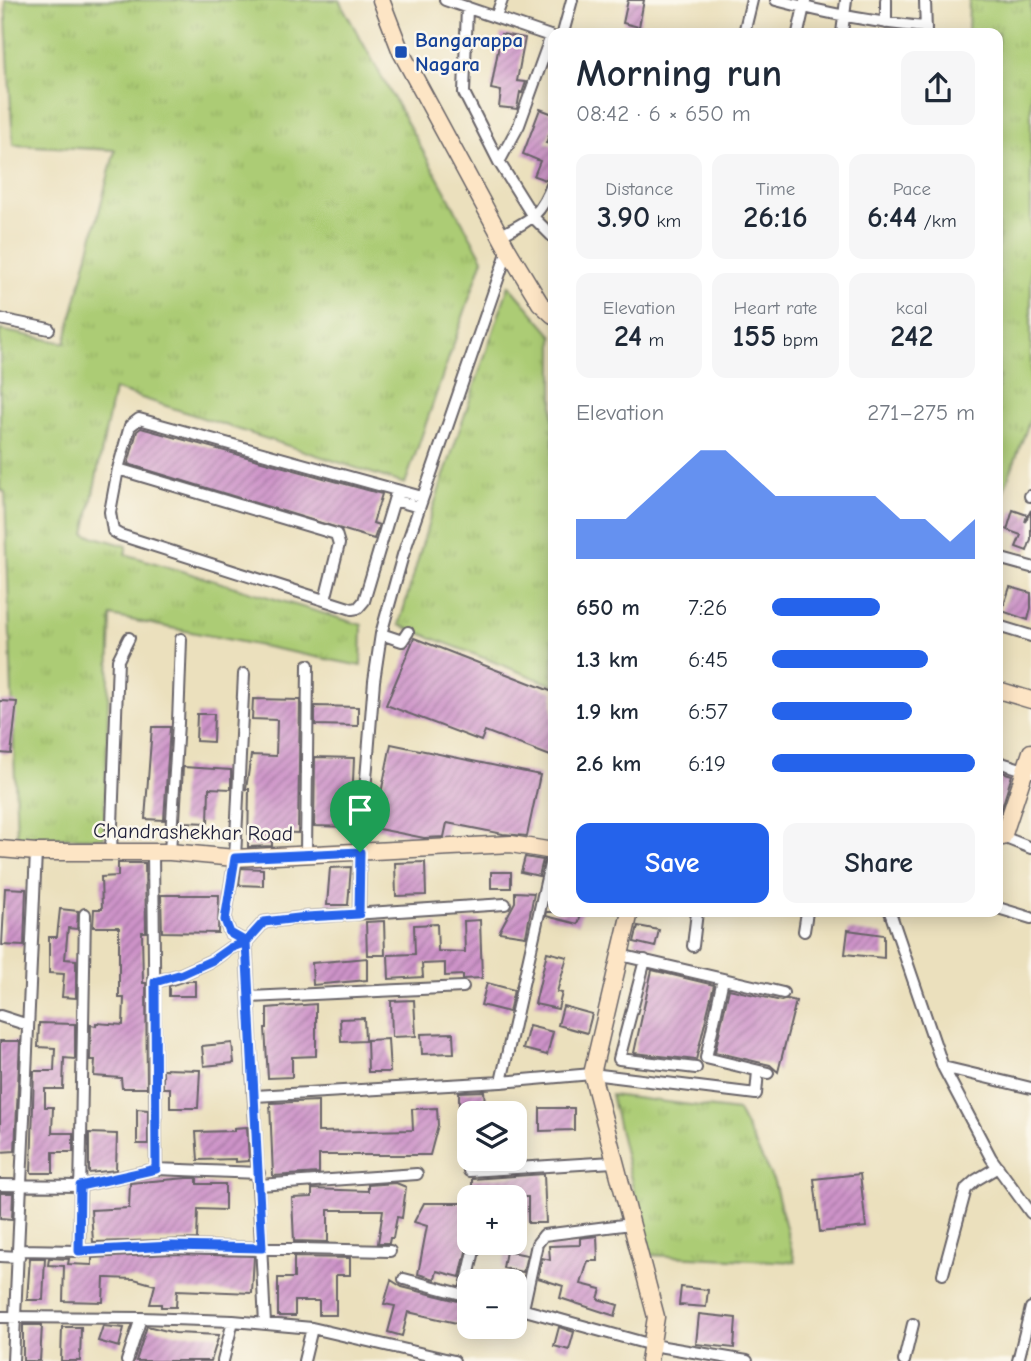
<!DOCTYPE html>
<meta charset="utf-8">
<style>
:root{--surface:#fff;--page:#f6f6f7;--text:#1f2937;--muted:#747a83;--accent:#2563eb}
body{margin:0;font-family:"Comic Neue",sans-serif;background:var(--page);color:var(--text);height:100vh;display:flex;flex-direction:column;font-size:26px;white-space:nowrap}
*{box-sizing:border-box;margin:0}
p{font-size:23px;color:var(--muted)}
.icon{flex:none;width:38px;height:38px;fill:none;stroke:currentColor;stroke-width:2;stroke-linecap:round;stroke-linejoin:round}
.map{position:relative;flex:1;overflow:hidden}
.side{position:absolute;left:548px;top:28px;width:455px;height:889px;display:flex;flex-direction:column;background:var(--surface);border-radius:14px;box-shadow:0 4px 18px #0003}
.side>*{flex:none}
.controls{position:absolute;left:457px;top:1101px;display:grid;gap:14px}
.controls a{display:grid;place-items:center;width:70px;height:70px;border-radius:14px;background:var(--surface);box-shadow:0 4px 18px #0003;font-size:35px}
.pin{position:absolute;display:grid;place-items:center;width:60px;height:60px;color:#fff;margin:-72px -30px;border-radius:50% 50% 50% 0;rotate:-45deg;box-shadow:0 0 7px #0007}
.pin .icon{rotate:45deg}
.round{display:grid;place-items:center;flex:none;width:74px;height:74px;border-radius:14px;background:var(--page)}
.overview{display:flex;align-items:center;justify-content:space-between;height:119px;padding:0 28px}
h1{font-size:38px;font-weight:600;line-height:52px}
.metrics{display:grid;grid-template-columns:repeat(3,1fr);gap:10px;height:119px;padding:7px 28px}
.metrics div{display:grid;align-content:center;border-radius:14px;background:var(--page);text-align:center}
.metrics b{font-size:30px;font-weight:600}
.metrics small{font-size:19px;font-weight:400}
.metrics p{font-size:19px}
.chart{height:196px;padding:14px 28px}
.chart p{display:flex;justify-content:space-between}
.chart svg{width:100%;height:126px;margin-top:7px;fill:var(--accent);opacity:.7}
.action{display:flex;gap:14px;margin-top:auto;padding:14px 28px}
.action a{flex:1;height:80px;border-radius:14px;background:var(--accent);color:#fff;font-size:28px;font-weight:600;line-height:80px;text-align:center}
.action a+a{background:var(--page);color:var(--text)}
ul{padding:0 28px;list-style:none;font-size:23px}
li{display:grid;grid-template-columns:112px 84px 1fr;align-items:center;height:52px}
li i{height:18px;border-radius:9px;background:var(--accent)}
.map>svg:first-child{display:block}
.grass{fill:url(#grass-tufts);stroke:#677758;stroke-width:2}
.building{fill:url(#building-hatch)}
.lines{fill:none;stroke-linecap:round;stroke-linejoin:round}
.street-casing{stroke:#686468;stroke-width:14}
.secondary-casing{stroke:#686468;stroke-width:19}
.street{stroke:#fff;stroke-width:10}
.secondary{stroke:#fde5c5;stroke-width:16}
.route-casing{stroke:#fff;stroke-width:14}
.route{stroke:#2563eb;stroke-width:9}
.transit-dot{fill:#1a4fb4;stroke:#fbf7ec;stroke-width:2.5}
.labels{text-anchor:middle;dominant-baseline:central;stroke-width:5;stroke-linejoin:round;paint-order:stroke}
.transit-label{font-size:21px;font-weight:bold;fill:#164399;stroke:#fbf7ec;text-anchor:start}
.street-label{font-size:21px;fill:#22223b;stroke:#fbf7ec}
</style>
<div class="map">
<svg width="1031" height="1361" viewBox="0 0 1031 1361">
<defs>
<pattern id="grass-tufts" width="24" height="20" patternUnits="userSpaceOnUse" patternTransform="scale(1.75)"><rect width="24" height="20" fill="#accc74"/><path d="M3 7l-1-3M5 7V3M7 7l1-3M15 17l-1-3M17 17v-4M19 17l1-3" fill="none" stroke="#94af65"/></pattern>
<pattern id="building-hatch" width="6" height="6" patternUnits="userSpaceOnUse" patternTransform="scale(1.75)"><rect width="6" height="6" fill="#cd93c8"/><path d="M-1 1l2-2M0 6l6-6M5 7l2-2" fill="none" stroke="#a678a4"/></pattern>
</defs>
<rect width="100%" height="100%" fill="#fbf7ec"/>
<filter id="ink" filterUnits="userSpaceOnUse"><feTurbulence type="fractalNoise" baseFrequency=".0143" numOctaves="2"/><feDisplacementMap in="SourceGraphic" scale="14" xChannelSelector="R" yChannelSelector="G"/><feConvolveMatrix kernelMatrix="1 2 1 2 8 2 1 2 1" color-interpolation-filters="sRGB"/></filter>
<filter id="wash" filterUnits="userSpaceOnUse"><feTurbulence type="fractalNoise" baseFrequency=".00686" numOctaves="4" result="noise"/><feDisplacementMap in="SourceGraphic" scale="28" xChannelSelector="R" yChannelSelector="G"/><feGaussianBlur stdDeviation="1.57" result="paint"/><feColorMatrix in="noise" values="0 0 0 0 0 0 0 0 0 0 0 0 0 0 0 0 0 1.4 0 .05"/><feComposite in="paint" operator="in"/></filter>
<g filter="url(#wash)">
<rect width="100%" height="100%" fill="#ebe0bd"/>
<path class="grass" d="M5,0H339L483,259L405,484L114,389L85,534L127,546L125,554L362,625L361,666L111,616L104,838L17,837L5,492L0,490V330L65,343L115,150L13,145Z
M969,0H1031V417L998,506V33H968Z
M509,285L553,336V685L399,625L432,511Z
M611,1095L738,1111L774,1182L795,1262L649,1255Z"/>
<g id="blocks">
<path class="building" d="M628,0H644L639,27L623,23Z
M501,34L525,38L517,81L526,82L522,93L520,92L517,109L499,107L501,91L491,89Z
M540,109L553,114V125L546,143L553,145V173L546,180L534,176L540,161L523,154Z
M141,428L382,494L373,523L379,525L374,539L128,464L137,431Z
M1013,510L1027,515L1025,522L1031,510V539L1027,551L1016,547L1021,535L1007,530Z
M1010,587L1031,593V608L1028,620L1002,611Z
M414,638L553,692V757L485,731L481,741L386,705Z
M253,699L300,700L298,833L272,832V846L248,847L249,789H246L251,755L276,756L277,720L252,719Z
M0,701L17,702L11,754L0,753Z
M315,706L358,707V726L315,725Z
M197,714H214L213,742L196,741Z
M152,727H170L164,820L145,819Z
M391,744L540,775L527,836L503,834L447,823L444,837L424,838L374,828Z
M315,757L354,758L351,827L314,826Z
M183,767L231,770V789L209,788L208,823L182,822L180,820Z
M999,771L1012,775L1000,814L998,813Z
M525,857L543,860L539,876L521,872Z
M425,862L426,895L396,896L395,863Z
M118,863H145L146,932H142L143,983H146L147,1088H122L121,1078L94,1076L95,1060H90L91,1025L96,1026V1023L123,1025L124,998H119V927H93L94,909H102L101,877L118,876Z
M351,867L348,905H327L330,868Z
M241,868L263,869V886L239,885Z
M491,872H511V888H491Z
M5,888L26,889L24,946L2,945Z
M515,892L534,893L526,936L499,932L515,902Z
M161,895H219L218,933L162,932Z
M60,909L78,911L77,929L68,928L65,959L76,960V998L62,997L64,974L49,973V937H57Z
M547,912H582L578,924L546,916Z
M480,920L482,978L463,979V975L445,976V963L422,964L423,977L389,979L388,955L415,954L414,925L437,924L438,951L465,952L464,921Z
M384,921L385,955H367L366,922Z
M638,926L659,930L655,947L634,942Z
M848,930L884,935V958L845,954Z
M547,952L567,957L557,992L562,993L558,1009L535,1004Z
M367,958V980L313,985L312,963Z
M652,970L714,985L696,1060L634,1053Z
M185,981H195V996H169V986Z
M487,983L514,990L509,1012L481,1005Z
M729,989L781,1001L788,999L796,1001L778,1072L770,1065L715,1052Z
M414,1000L416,1036L392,1037L391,1001Z
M316,1004V1056L292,1057V1077L268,1078L265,1028H267V1008Z
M563,1006L592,1014L587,1033L558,1025Z
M364,1018L365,1041L341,1042L340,1019Z
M39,1023L75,1024V1059L64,1058L63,1089H45V1107H53L52,1133H73V1152H53V1173H31L34,1071H54L55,1048L38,1047Z
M529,1026L553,1032L547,1055L523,1049Z
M453,1033L454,1053L422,1054L421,1034Z
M388,1039L390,1072H368L367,1040Z
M0,1041H20L15,1151L0,1152Z
M232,1043L234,1063L204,1066L202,1046Z
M163,1069L200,1070L198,1108H170V1088H163Z
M484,1091L485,1105L459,1106V1092Z
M318,1101V1132L413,1130L412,1109L437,1108L438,1125L430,1155H319V1173L273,1176L270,1103Z
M540,1108H574V1130L540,1131Z
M137,1109L148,1110V1144H137Z
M247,1127L249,1161L235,1162V1159L198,1160L196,1132L234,1131V1128Z
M89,1133L117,1134L116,1170L89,1173Z
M544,1174L546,1223H528V1197H472V1179Z
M860,1174L866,1227L820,1232L814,1179Z
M187,1178H197V1184H225V1210L198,1209L197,1239L93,1242L91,1210L129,1208L130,1183Z
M396,1183L406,1187L402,1218L397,1217L393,1238H390L389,1243H378L383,1210H328V1242L294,1241L292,1198L312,1197V1189L368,1191V1185Z
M0,1193H13L12,1219L0,1218Z
M424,1203H469V1239L460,1277L437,1271L435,1279L418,1274L427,1226L414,1222Z
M597,1236L598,1261H588L581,1284L601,1289L598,1299L618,1305L615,1316L560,1298L563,1286L538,1278L542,1258L550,1260L549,1246L580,1245V1238Z
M506,1251L527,1255L523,1272L503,1268Z
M171,1254L254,1256L252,1293L177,1290L176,1307H161V1304H150L155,1285L134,1279L107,1278H104L103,1302L63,1301L64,1266L48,1265L49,1258L69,1259L68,1264L92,1265V1258Z
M294,1257L350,1258V1275H336V1315H319V1301H295V1316H278V1278H294Z
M30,1258H45L43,1300H27Z
M391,1280L402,1287L466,1303L461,1324L408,1312L402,1336L388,1332L395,1306L384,1304Z
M681,1287L708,1290L706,1307L679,1305Z
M699,1314L736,1318L734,1348L696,1344Z
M23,1325H42L40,1361H23Z
M103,1326L124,1328L119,1347L98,1341Z
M147,1326L175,1333L219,1335L211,1361H136Z
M62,1327H81L80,1361H61Z
M559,1327L574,1332L569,1350L554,1346Z"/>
</g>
</g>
<g filter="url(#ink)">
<use href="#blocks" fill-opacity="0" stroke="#686468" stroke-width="2"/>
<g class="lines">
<defs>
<path id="street" d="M445,0L553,37
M776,0C825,13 875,23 926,27
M886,0V23
M925,0L926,32
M467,7L464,93L499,162L534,218L553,237
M496,17L502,0
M563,33L572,0
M744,33L752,0
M798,33L805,2
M842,33L846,0
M499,162L519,125L551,36
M501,235C532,219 540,216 553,183
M0,319L49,329
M118,469L336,534L339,544L325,600
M397,490L364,601L358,608L352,609L120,535L113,531L110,512L118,469L130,426L139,419L422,497
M1030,496H1031
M394,500L419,507
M998,558L1031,567
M998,626L1031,636
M381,634L402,641L408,632
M244,674L235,858L225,920L230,933L246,942L265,1324
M998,762L1031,772
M1003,837L1031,848
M111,852L118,660L129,638
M153,852L156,1169
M170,852L178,723L181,639
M306,854L308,665
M998,908L1031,918
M890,912L943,1067L991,1158L1031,1213
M359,914L360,852L374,681L381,634L403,555L508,250
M804,931L807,912
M693,946L697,912
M620,955L783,993
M645,960L619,1059L696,1068
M723,979L706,1058L768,1073
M155,982L182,974L213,960L230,948L246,942L264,922L307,917L505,904
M250,997L463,987
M0,1016L28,1025
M943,1067L1031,1088
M501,1082L553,851
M255,1096L501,1082L592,1074L756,1094L758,1071
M469,1171L613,1162
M0,1185L80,1186L156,1169L259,1173
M259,1185L417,1174
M19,1250L79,1251L171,1246L390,1251
M79,1251L85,914
M0,1256L19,1257
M943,1274L966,1189L976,1180L998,1167
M404,1279L469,1296
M464,1295L476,1242
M514,1307L652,1345L747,1361
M523,1309L537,1244L544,1235L631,1224
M0,1317L141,1318L233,1321L312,1328L454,1361
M13,1361L36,852
M127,1361L141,1318
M223,1361L233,1321
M304,1361L312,1328
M904,1361L913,1324
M1018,1361L1031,1308"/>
<path id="secondary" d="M381,0L401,52L508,250L540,303L553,315
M998,690L1031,700
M998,835L1003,837L1031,752
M0,849L36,852H170L235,858L511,844L553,851
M630,912L592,1074L656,1317L649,1361"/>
</defs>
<use href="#street" class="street-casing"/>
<use href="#secondary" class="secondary-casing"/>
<use href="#street" class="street"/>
<use href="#secondary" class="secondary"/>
</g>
</g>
<g class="lines" filter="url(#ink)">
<defs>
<path id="route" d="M360,852L359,914L307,917L264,922L246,942L230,948L213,960L182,974L155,982L156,1169L80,1186L79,1251L171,1246L262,1248L246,942L230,933L225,920L235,858L360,852"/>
</defs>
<use href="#route" class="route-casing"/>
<use href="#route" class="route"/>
</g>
<rect class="transit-dot" x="394" y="45" width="14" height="14" rx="3.5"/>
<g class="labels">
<g class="transit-label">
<text x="415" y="40">Bangarappa<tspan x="415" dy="24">Nagara</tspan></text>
</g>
<g class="street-label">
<text transform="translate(193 832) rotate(1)">Chandrashekhar Road</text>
</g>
</g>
</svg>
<div class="controls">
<a><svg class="icon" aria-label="layers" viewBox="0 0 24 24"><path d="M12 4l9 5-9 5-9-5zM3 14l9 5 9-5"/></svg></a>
<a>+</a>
<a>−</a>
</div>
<div class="pin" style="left:360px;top:852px;background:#1e9e55"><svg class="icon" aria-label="arrive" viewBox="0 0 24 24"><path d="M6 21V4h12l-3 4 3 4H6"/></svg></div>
<section class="side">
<div class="overview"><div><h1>Morning run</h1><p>08:42 · 6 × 650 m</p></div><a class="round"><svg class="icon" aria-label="share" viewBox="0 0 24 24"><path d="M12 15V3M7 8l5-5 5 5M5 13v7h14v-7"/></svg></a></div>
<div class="metrics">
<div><p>Distance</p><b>3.90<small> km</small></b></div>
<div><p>Time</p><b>26:16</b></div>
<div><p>Pace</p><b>6:44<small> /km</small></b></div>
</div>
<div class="metrics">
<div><p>Elevation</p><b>24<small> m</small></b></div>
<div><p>Heart rate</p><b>155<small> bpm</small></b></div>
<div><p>kcal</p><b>242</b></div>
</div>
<div class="chart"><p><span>Elevation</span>271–275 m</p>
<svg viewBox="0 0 160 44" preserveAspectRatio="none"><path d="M0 44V30L10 30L20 30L30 22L40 14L50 6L60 6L70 14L80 22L90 22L100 22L110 22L120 22L130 30L140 30L150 38L160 30V44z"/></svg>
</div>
<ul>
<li><b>650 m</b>7:26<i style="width:53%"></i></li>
<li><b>1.3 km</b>6:45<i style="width:77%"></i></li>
<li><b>1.9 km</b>6:57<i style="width:69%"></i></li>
<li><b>2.6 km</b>6:19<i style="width:100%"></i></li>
</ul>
<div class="action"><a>Save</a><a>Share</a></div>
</section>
</div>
